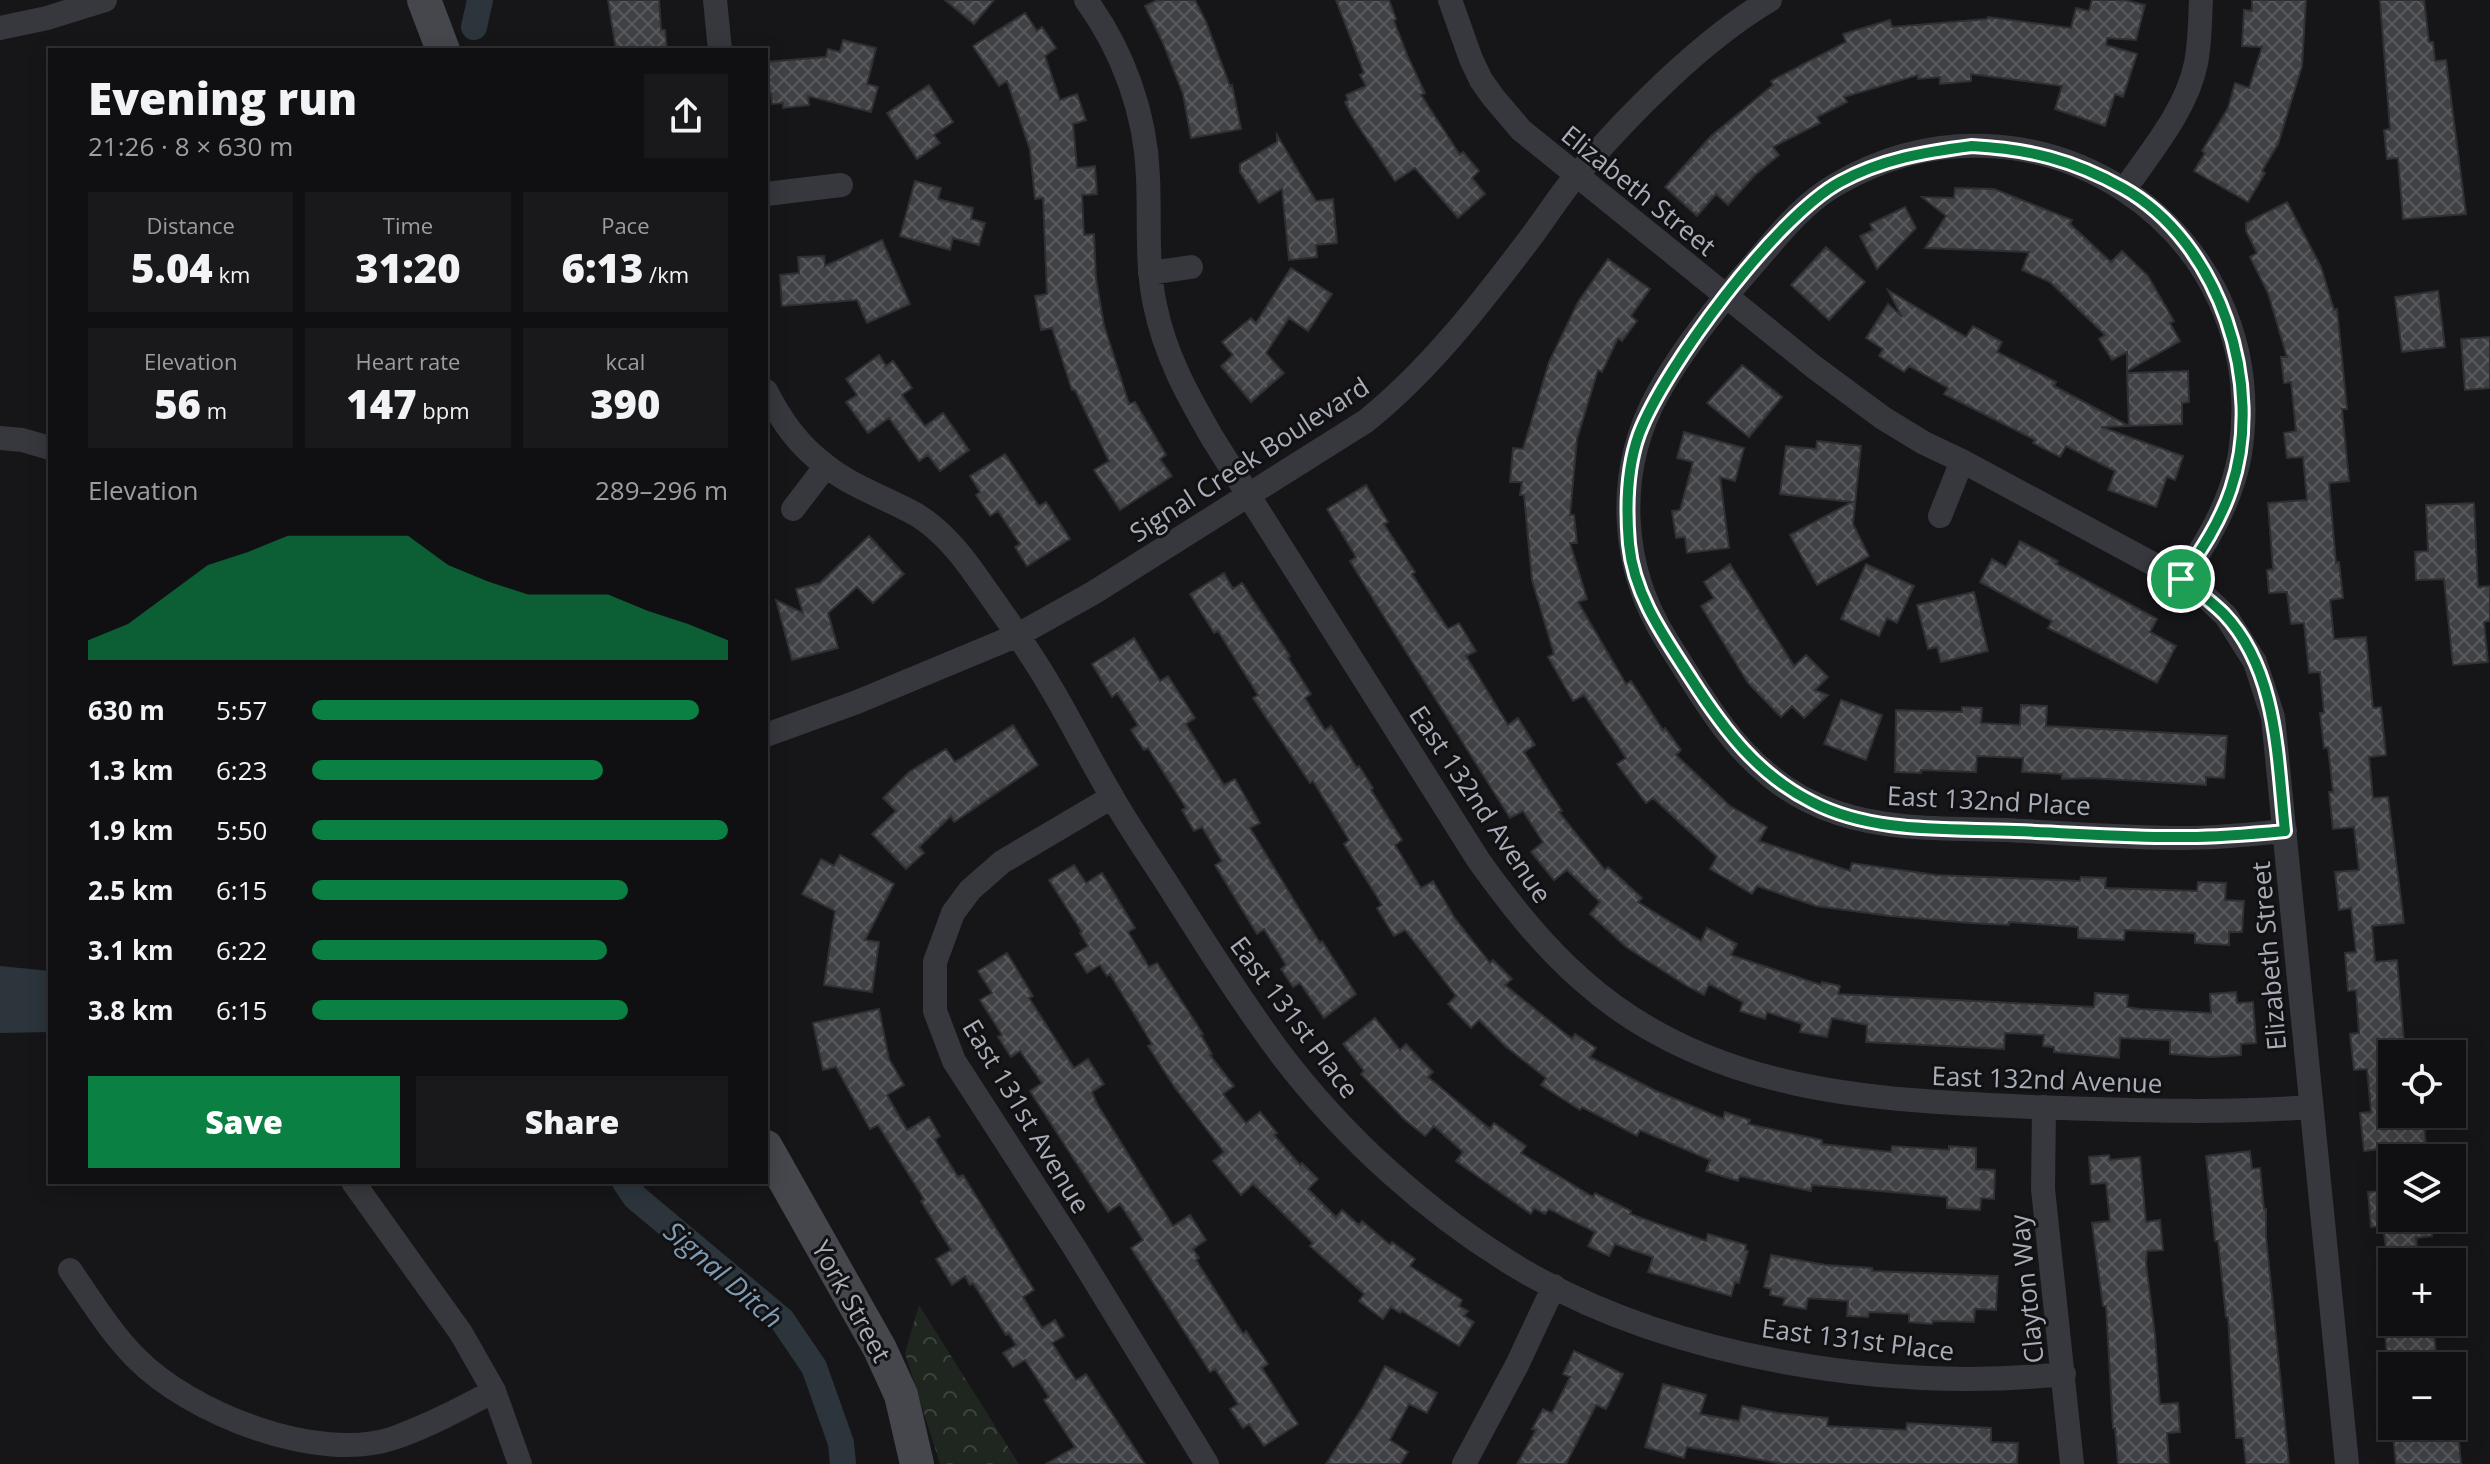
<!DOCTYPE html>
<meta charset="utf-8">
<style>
:root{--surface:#101012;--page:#19191b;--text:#f1f3f6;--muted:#9c9d9f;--line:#303032;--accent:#0b8043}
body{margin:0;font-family:"Open Sans",sans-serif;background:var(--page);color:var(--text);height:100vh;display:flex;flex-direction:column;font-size:30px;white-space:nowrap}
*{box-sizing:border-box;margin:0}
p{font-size:26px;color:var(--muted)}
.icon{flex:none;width:44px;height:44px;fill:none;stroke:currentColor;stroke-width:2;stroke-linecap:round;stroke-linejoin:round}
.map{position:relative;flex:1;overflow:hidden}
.details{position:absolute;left:48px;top:48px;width:720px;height:1136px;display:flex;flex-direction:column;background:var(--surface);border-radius:0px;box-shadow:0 4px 20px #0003,0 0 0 2px var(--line)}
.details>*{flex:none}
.controls{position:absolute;left:2378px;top:1040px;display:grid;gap:16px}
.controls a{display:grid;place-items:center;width:88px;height:88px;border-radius:0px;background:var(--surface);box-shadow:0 4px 20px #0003,0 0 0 2px var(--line);font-size:40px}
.pin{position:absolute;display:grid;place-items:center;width:68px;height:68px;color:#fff;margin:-34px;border:4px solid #fff;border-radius:50%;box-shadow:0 2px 8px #0007}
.round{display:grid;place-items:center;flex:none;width:84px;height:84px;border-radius:0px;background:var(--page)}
.summary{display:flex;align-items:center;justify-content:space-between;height:136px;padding:0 40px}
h1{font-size:44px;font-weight:800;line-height:60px}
.stats{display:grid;grid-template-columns:repeat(3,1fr);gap:12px;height:136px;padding:8px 40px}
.stats div{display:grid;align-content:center;border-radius:0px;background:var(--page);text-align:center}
.stats b{font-size:40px;font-weight:800}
.stats small{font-size:22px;font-weight:400}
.stats p{font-size:22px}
.chart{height:224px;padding:16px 40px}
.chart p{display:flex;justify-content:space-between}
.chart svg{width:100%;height:144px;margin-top:8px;fill:var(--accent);opacity:.7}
.primary-button{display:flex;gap:16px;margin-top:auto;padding:16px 40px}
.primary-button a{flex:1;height:92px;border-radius:0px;background:var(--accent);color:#fff;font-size:32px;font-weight:800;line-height:92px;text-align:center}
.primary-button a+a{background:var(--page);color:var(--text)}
ul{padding:0 40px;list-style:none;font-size:26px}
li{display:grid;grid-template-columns:128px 96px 1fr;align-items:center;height:60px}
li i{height:20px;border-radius:10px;background:var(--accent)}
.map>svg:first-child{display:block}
.park{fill:url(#park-crowns)}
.water{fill:#2c353c}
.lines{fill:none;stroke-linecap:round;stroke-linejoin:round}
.canal{stroke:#2c353c;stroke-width:26}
.building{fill:url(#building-cross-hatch);stroke:#303034;stroke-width:2}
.street{stroke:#37383d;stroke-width:24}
.secondary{stroke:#45474d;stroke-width:34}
.route-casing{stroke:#fff;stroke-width:16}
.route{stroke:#0b8043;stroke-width:10}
.labels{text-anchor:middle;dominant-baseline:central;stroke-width:6;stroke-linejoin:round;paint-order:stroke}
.street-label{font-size:26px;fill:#a8adb8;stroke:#111113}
.water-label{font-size:28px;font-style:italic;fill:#7f9bb3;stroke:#111113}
</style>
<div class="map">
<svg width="2490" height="1464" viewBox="0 0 2490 1464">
<defs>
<pattern id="park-crowns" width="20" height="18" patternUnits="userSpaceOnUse" patternTransform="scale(2)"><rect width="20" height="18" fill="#1e261f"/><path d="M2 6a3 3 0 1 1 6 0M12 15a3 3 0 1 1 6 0" fill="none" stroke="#3c433d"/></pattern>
<pattern id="building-cross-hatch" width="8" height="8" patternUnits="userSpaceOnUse" patternTransform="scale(2)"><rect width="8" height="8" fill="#404145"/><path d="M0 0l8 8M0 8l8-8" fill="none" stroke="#595a5e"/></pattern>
</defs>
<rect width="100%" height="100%" fill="#161618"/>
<path class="park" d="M919,1305L1019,1464H940L905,1353Z"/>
<path class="water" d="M0,966L50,971V1032L0,1033Z"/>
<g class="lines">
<path class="canal" d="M474,27L480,0
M625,1182L635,1197L782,1320L814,1367L841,1443L843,1464"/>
</g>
<path class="building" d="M608,0H659L661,30H665L667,50H616Z
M945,0H994L974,24Z
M1157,0H1195L1206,22L1230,86L1232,85L1241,129L1191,138L1183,94L1163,43L1145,6Z
M1336,0H1389L1396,19L1394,21L1408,57L1425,93L1421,95L1460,155L1463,152L1479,171L1472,178L1485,194L1458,218L1415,168L1395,181L1353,118L1345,102L1348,100L1346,95L1366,86L1360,75L1364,73Z
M2092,0H2124L2145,5L2136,40L2107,38L2106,45L2137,54L2123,97L2115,94L2105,126L2055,109L2062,86L1971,74V81L1940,84V77L1918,79V75L1844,97L1847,102L1817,117L1820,123L1773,147L1779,155L1755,175L1728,205L1716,194L1697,216L1665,187L1711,136L1773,85L1771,81L1846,42L1843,34L1890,20L1892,27L1987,19L1988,17L2071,28L2076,8L2089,11Z
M2252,0H2306L2302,66L2278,144L2262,171L2265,173L2248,202L2194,171L2205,153L2202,151L2228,108L2235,83L2249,88L2262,47L2242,46L2244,10L2252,11Z
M2380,0H2424L2429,42H2433L2435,61L2446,60L2466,214L2403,219L2398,158L2387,159L2384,130L2390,129Z
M1025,13L1037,31L1042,27L1056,48L1045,56L1060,100L1077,94L1086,120L1073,124L1077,168L1095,166L1097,194L1082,195L1084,235L1094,234L1096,279L1104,325L1129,404L1135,402L1166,455L1160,459L1172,476L1120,510L1094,470L1109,461L1075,390H1072L1052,328L1041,330L1035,296L1047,294L1043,198L1035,199L1030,150L1007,81L999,86L973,46Z
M843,40L876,48L867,84L878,87L871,112L808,96L809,105L783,108V103L772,104L771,93H766V62L826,57L828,49L840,52Z
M929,85L953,122L934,135L940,143L917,159L887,113Z
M1277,135L1316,201L1333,199L1337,243L1316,245L1317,257L1289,260L1282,189L1259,203L1240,172V164L1277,142Z
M915,181L941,188L938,199L973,208L971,219L985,223L979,245L953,238L950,250L900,236Z
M1955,188L1994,189L2072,220L2070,224L2111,262L2122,251L2148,276L2174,321L2170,323L2180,341L2127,371V352L2112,360L2099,339L2105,335L2050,282L2022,270L2029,252L1925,248L1946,216L1922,197L1954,198Z
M2287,202L2321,267L2334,310L2337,309L2347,409H2342L2349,481L2329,483L2336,563L2339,562L2343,598L2330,600L2334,639L2366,637L2373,708L2381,707L2386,755L2369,757L2373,798L2388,797L2404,923L2372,926L2375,962L2397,960L2405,1054H2392V1121L2424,1118L2426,1151L2414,1152V1158H2387L2386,1148L2364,1151L2360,1113L2371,1112L2367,1069L2354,1070L2350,1034L2359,1033L2356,990L2348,991L2345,953L2356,952L2351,908L2339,910L2335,872L2359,870L2354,827L2333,829L2329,792H2333L2328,747L2324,748L2320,713H2324L2320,672L2309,673L2304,623L2291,624L2287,592L2269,593L2267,570L2273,569L2268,503L2307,500L2303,457L2287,458L2284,433L2296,431L2291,382L2284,383L2281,357H2287L2268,293L2250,257L2257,253L2246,231V223Z
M1905,207L1916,228L1877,269L1860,236L1873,230L1870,224Z
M882,240L910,304L867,323L857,300L782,306L780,275L799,273L798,257L824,256L825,266Z
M1826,247L1865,282L1829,320L1791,285Z
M1608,259L1650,289L1631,316L1637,321L1622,341L1618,338L1602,372L1598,370L1577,439L1570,515H1574L1577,543H1570L1587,599L1578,602L1626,684L1631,681L1663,730L1665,728L1681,750L1676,755L1730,806L1767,827L1759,841L1850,871L1852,863L1936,875L2080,881L2081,877L2106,878L2105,888L2197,891L2198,882L2226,883L2225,900L2244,901L2242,932H2229V945L2195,943V933L2125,930L2124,940L2078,938V927L2009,922V925L1970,923L1890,916L1816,906L1757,886L1752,894L1710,869L1717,857L1653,798L1646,803L1617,764L1626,758L1584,695L1573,701L1548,657L1554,654L1532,580L1524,495H1520L1522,482H1510L1513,448L1523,449L1549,362L1578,302Z
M1291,268L1332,294L1308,331L1289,318L1266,353L1284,373L1251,402L1221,366L1233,355L1222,342L1251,318L1256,323Z
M1888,290L1966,337L1973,326L2002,342L1997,352L2056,382L2054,386L2129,426L2101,427L2183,456L2175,480L2167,477L2156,507L2108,490L2115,471L2066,446L2060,457L2033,443L2035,440L1944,394L1948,388L1909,366L1904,372L1879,356L1883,349L1866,338L1888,304L1902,317Z
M2438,291L2445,347L2402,352L2395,297Z
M2490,337V388L2465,390L2461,339Z
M879,355L886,366L893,361L912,388L902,395L925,426L943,413L969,450L940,471L928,455L919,461L889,418L868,433L846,402L857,395L846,379Z
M1742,365L1782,397L1749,437L1707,403Z
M2188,371L2189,402L2182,403V424L2129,426L2127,373Z
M1684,432L1744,448L1735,481L1720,477L1729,548L1687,553L1685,537L1676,538L1672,511L1680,510L1693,462L1677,458Z
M1817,441L1861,446L1853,524L1869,556L1817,585L1790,535L1852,502L1780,494L1786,446L1816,449Z
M1005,454L1039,506L1046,502L1070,539L1027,566L1015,547L1020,544L998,511L990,516L976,495L980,492L970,476Z
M1366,485L1388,522L1384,524L1415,572L1412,574L1448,629L1459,623L1476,651L1466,656L1508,725L1518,718L1535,745L1524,752L1562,811L1559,812L1605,870L1608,867L1642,898L1638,902L1701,941L1707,928L1737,944L1731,955L1821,985L1822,982L1840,986L1838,994L2094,1007L2095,993L2128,995L2127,1007L2140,1009L2211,1013L2210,994L2236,992L2237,1003L2253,1002L2256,1043L2241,1044V1055L2212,1057L2170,1054V1040L2120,1038L2119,1058L2054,1052V1047L2043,1046L2044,1035L2005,1033L2004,1049L1866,1042L1867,1025L1832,1018L1827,1037L1800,1032L1802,1024L1767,1012L1765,1019L1740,1011L1743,1002L1709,984L1704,995L1687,986L1626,947L1590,914L1600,902L1567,870L1554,880L1531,852L1543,842L1523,811L1510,818L1378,607L1350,561L1356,557L1327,509Z
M2474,503L2478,587L2490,586V621L2484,622L2488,662L2453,665L2444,579L2416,580L2415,552L2428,551L2426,505Z
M869,536L904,574L873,603L857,587L828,613L838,648L792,660L776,600L803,613L796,589L820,583Z
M2020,541L2058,561L2056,564L2157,619L2150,632L2176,646L2157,683L2048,628L2052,621L1980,582L1992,559L2006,567Z
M1730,564L1794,666L1806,655L1828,677L1815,690L1828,695L1804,718L1792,706L1781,717L1748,683L1701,606L1714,598L1704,582Z
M1866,564L1914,586L1897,623L1887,618L1879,636L1841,619Z
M1224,573L1233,589L1242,583L1290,656L1288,658L1311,694L1305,698L1325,730L1331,726L1357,768L1359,766L1373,788L1371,790L1402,840L1395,845L1421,888L1433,881L1454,917L1490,963L1493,960L1512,979L1505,985L1572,1039L1575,1034L1596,1048L1590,1057L1654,1090L1723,1119L1725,1112L1750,1120L1748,1124L1822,1140V1144L1891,1152L1892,1146L1949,1150V1146L1976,1148V1169L1995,1170L1994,1199L1981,1198L1980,1210L1947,1208V1197L1812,1185L1811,1191L1740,1176L1738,1181L1706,1171L1710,1160L1640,1130L1637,1136L1582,1107L1580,1110L1541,1085L1546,1078L1505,1046L1479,1020L1471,1028L1448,1004L1456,996L1405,930L1394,936L1377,908L1382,905L1344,844L1349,840L1313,781L1310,783L1253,698L1258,695L1218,631L1214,633L1190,594Z
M1974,592L1988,651L1941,662L1937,647L1928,649L1917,605Z
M1134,638L1160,681L1168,676L1195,718L1186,724L1224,785L1235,779L1260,823L1250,828L1320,943L1322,941L1356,994L1324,1018L1300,983L1293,987L1281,969L1286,965L1264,929L1257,934L1215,865L1222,861L1202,827L1194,831L1182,810L1186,808L1148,748L1144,750L1131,730L1138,725L1117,693L1112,697L1092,664Z
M1841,700L1882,715L1866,760L1824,744Z
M2021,705L2047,706L2046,726L2227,736L2224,778L2206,777V785L2089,778L2062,779V774L2022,772L2023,758L1977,756L1976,772L1921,770V773L1895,772L1896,710L1962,712V707L1982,708L1981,723L2020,725Z
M1013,725L1038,765L954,822L951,816L919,847L924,853L906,869L872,834L896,811L883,798L909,772L946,749L955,762Z
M840,855L894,884L865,940L879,942L872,992L824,985L835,911L802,894L821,859L834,866Z
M1074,865L1086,883L1102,873L1135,928L1128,932L1149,967L1157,963L1203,1034L1201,1035L1212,1054L1210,1055L1234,1086L1223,1094L1246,1123L1260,1112L1277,1133L1274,1135L1300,1165L1302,1163L1318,1179L1308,1189L1336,1217L1342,1210L1359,1225L1362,1221L1390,1245L1392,1242L1415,1259L1410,1266L1462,1300L1459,1306L1468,1311L1464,1316L1474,1322L1459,1346L1402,1311L1400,1313L1391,1307L1383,1319L1359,1301L1364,1294L1310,1246L1313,1243L1253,1184L1241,1195L1213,1161L1224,1152L1175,1088L1148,1046L1152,1044L1110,974L1107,976L1100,965L1087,973L1075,954L1088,946L1080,933L1082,932L1049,880Z
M1007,953L1033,996L1029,998L1074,1068L1088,1059L1104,1084L1092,1092L1097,1104L1173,1226L1190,1215L1206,1240L1193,1249L1199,1258L1196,1260L1243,1334L1246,1331L1268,1364L1262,1368L1298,1424L1264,1446L1249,1424L1243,1428L1230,1409L1238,1404L1215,1369L1210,1372L1131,1248L1143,1240L1120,1204L1108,1212L1030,1091L1042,1083L1020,1051L1011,1057L998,1037L1002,1035L980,1000L992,993L978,971Z
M879,1009L889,1059L904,1085L887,1095L907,1130L929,1117L940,1136L935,1140L958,1177L963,1175L1034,1290L1023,1297L1042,1328L1055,1320L1064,1336L1052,1343L1076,1380L1086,1374L1145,1464H1046L1075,1447L1044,1400L1049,1397L1025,1360L1013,1367L1003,1353L1016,1345L1009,1334L1006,1335L973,1283L970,1285L965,1276L952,1285L936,1259L951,1250L921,1201L924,1199L878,1125L870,1129L836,1067L823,1070L813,1023Z
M1375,1018L1400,1050L1406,1044L1433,1072L1428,1077L1490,1129L1494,1123L1526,1146L1521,1153L1593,1197L1595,1193L1631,1211L1630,1214L1706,1241L1708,1234L1746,1245L1745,1250L1748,1251L1739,1283L1735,1282L1731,1296L1648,1272L1653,1257L1615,1244L1609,1256L1588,1246L1595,1232L1549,1209L1545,1214L1534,1208L1531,1214L1456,1161L1463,1152L1434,1126L1425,1136L1404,1119L1361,1074L1364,1071L1343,1044Z
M2250,1151L2252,1169L2260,1168L2264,1209H2266V1236L2289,1464H2246L2243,1438H2236L2228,1317H2226L2218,1241H2215L2206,1156Z
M2109,1155L2110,1160L2140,1157L2146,1222L2160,1220L2163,1250L2147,1251L2146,1263L2155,1335L2160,1404L2178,1403L2180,1432L2167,1433L2169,1464H2118L2115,1428H2113L2106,1306H2103L2092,1223L2110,1221L2106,1183L2091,1184L2089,1157Z
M2392,1190V1218H2431L2432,1236L2416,1238L2417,1246L2386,1249L2383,1226L2371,1227L2368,1192Z
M1771,1255L1826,1265L1872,1268V1271L1998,1276L1996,1310L1975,1309L1974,1322L1933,1321L1932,1324L1909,1322V1314L1869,1312L1868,1317L1847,1316L1848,1301L1808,1298L1806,1309L1783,1305L1785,1298L1770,1295L1771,1289L1764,1287Z
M2384,1322H2433L2437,1366H2388Z
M1574,1351L1623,1374L1606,1409L1596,1405L1566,1464H1517L1536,1430L1532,1429L1543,1409L1552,1413L1570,1377L1563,1374Z
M1385,1366L1437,1393L1427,1413L1409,1404L1390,1440L1408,1452L1400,1464H1326L1364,1405Z
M1663,1384L1706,1395L1700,1414L1739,1421L1742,1406L1778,1413L1828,1418L1827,1426L1906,1430L1907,1423L1991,1428V1442L2018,1443L2017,1464H1784L1687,1447L1684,1458L1645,1447Z
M2421,1426L2422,1436L2458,1432L2461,1464H2396L2392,1428Z"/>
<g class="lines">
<path class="street" d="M715,0L720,50
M1086,0C1123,51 1146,114 1148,177C1150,219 1146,264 1155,305C1165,355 1188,396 1213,439L1479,861C1510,904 1542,945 1582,980C1708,1093 1872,1100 2032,1107C2125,1110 2218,1114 2311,1107
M1450,0L1471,59L1481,80L1493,97L1521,130L1814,367L1883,418L1924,443L1962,461L2181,579L2208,599L2226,616L2255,662L2273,717L2347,1464
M0,28L47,18L105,0
M2125,189C2151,151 2187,109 2196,63C2200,43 2200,21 2201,0
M766,194L841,185
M1150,273L1191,267
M766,391C781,420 798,445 825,465C852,487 887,498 917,515C939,529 957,549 972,570C999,608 1027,646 1050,686C1071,721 1089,758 1110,793C1130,829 1154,862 1175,896C1208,948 1241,1000 1277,1049C1343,1137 1428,1214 1522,1270C1674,1359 1890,1392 2064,1374
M0,438L22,440L50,448
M793,509L826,466
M1940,516L1962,461
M2181,579C2208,542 2232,500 2240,454C2275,226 2033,70 1837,184C1805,202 1781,232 1758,259C1721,301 1684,346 1657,395C1615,473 1620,567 1667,641C1697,688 1725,740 1769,775C1789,792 1814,805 1838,813C1892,831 1951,828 2006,830C2066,833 2126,838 2186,838C2219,838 2252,834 2285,831
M766,735L857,702L1018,635L1093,593L1366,421C1428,371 1478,307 1525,245C1543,222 1558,197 1576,176C1628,115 1702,40 1770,0
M1112,797L1002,862L970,890L953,913L935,962V1011L954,1061L1076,1250L1207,1464
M2044,1107L2043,1189L2072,1464
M353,1182L461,1333L494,1391L520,1464
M70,1270C91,1300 110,1332 136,1358C190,1413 317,1464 394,1438C428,1426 462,1408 494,1391
M1464,1464L1517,1365L1554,1286"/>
<path class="secondary" d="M424,0L443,50
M766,1147L880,1349L901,1395L917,1464"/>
</g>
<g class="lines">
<defs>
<path id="route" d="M1972,146C2029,149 2073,160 2123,188C2220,242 2266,386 2231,489C2220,522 2201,551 2181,579C2196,590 2211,601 2224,614C2278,671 2277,758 2285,831C2253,834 2221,837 2188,837C2131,838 2073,833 2016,831C1949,828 1873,834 1812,802C1758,775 1724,730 1692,680C1665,638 1634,596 1629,544C1626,509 1627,467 1639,434C1665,366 1776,217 1840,182C1882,159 1925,152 1972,146Z"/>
</defs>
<use href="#route" class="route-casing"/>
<use href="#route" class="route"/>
</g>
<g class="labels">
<g class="street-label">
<text transform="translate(1639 190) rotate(39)">Elizabeth Street</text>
<text transform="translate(1249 459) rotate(-33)">Signal Creek Boulevard</text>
<text transform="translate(1989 800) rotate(3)">East 132nd Place</text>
<text transform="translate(1481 804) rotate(56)">East 132nd Avenue</text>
<text transform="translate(2268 956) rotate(-95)">Elizabeth Street</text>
<text transform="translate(1295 1017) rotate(53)">East 131st Place</text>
<text transform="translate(2047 1079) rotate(2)">East 132nd Avenue</text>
<text transform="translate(1027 1116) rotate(59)">East 131st Avenue</text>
<text transform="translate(2026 1289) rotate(-96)">Clayton Way</text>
<text transform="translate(852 1301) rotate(61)">York Street</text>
<text transform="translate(1858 1339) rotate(7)">East 131st Place</text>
</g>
<g class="water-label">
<text transform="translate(724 1274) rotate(41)">Signal Ditch</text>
</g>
</g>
</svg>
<div class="controls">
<a><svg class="icon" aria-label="locate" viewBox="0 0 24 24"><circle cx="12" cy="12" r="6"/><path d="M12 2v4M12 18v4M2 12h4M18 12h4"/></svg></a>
<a><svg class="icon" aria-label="layers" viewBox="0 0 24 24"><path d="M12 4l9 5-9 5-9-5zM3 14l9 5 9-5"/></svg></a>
<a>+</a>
<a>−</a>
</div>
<div class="pin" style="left:2181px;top:579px;background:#1e9e55"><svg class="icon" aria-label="arrive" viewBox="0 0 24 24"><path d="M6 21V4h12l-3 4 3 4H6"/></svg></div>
<section class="details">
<div class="summary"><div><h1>Evening run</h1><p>21:26 · 8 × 630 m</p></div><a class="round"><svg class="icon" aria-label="share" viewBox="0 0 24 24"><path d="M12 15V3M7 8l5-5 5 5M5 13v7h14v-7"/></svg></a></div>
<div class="stats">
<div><p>Distance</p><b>5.04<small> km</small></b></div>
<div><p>Time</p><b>31:20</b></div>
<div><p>Pace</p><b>6:13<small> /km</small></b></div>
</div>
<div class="stats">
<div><p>Elevation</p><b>56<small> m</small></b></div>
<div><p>Heart rate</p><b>147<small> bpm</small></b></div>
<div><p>kcal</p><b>390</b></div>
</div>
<div class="chart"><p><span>Elevation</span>289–296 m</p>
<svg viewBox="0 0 160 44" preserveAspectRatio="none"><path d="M0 44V38L10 33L20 24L30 15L40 11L50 6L60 6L70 6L80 6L90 15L100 20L110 24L120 24L130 24L140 29L150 33L160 38V44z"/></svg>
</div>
<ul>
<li><b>630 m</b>5:57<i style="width:93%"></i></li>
<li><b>1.3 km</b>6:23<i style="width:70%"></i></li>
<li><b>1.9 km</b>5:50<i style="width:100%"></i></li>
<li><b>2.5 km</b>6:15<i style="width:76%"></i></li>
<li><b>3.1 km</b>6:22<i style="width:71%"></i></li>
<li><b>3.8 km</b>6:15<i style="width:76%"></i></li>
</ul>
<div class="primary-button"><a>Save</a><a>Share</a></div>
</section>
</div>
